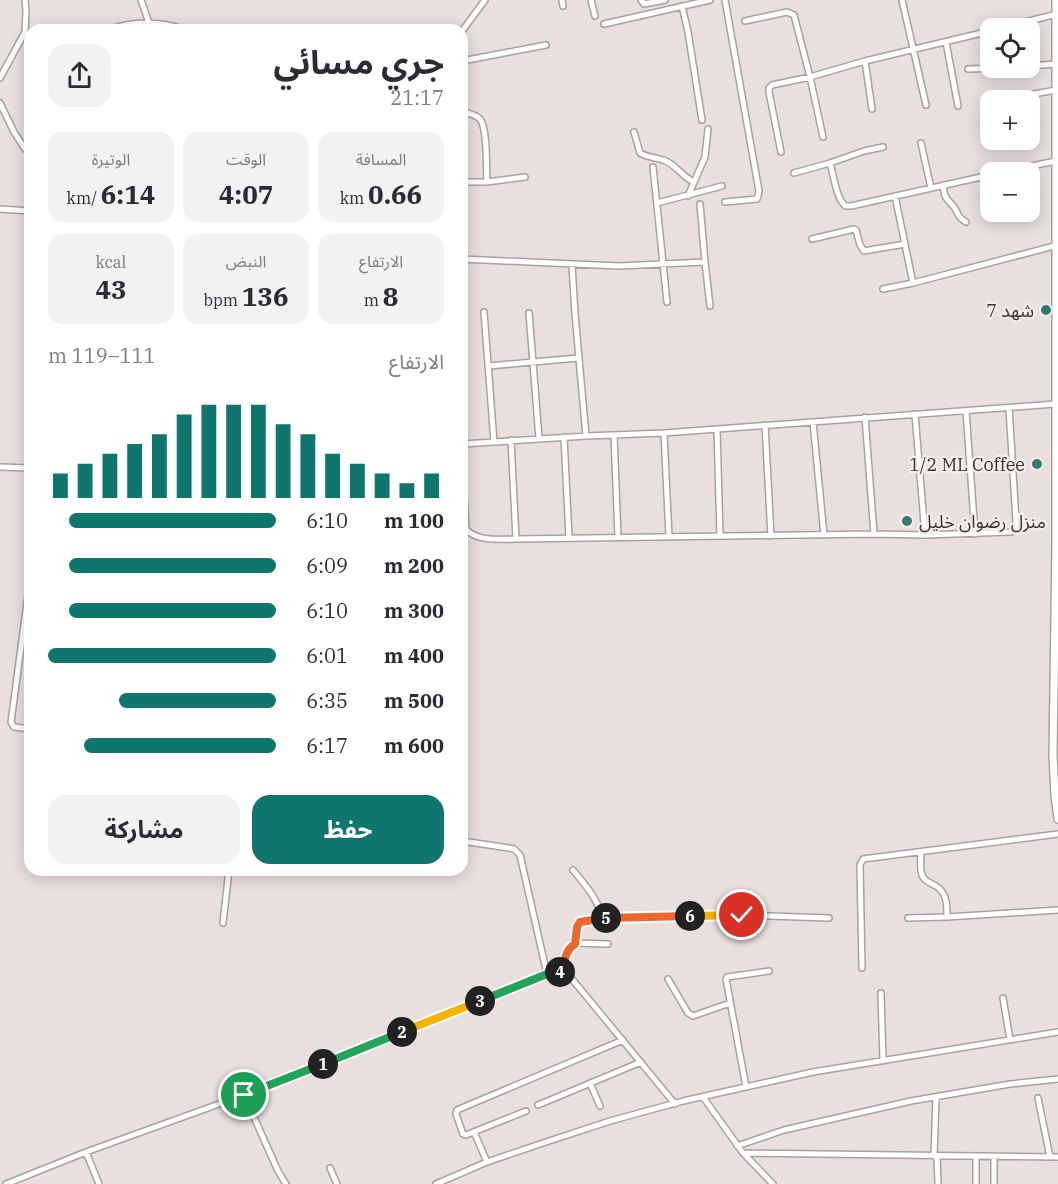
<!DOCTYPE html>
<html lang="ar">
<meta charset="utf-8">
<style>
:root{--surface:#fff;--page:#f2f2f3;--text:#2b2b33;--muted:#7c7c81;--accent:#0f766e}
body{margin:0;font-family:"IBM Plex Serif","Noto Sans Arabic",serif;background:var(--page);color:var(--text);direction:rtl;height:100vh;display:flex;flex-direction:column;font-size:22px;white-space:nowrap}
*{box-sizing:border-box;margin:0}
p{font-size:20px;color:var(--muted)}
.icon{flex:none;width:33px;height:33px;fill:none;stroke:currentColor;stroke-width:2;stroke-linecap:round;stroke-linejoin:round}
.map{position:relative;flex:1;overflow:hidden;direction:ltr}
.side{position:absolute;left:24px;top:24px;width:444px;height:852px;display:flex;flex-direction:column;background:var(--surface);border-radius:18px;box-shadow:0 3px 15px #0003;direction:rtl}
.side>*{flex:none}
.fabs{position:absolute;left:980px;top:18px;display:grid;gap:12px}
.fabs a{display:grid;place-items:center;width:60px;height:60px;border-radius:12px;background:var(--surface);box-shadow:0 3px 15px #0003;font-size:30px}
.pin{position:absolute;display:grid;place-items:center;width:51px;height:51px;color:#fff;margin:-26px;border:3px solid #fff;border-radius:50%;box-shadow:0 2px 6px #0007}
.km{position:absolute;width:30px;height:30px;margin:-15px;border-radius:50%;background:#222;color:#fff;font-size:16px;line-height:30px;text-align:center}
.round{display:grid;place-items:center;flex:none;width:63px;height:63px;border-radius:18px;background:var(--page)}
.summary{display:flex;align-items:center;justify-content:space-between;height:102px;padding:0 24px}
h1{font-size:33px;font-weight:700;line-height:45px}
.stats{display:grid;grid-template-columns:repeat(3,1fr);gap:9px;height:102px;padding:6px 24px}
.stats div{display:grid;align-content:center;border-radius:15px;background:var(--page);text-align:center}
.stats b{font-size:26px;font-weight:700}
.stats small{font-size:16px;font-weight:400}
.stats p{font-size:16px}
.chart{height:168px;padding:12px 24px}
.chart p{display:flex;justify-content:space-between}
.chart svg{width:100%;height:108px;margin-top:6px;stroke:var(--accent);stroke-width:6}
.button{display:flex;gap:12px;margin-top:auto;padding:12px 24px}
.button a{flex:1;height:69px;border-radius:18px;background:var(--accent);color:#fff;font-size:24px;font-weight:700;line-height:69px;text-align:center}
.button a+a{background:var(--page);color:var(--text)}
ul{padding:0 24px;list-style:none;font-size:20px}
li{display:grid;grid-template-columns:96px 72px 1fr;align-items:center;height:45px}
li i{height:15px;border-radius:8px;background:var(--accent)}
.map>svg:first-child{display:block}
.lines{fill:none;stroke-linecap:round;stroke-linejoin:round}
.minor-casing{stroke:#aaa19f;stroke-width:8}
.major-casing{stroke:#aaa19f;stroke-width:10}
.minor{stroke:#fff;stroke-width:5}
.major{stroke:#fff;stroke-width:7}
.split-1-casing{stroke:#fff;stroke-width:12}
.split-2-casing{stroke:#fff;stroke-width:12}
.split-3-casing{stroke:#fff;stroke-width:12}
.split-4-casing{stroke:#fff;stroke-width:12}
.split-5-casing{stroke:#fff;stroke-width:12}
.split-6-casing{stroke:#fff;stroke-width:12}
.split-7-casing{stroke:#fff;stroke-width:12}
.split-1{stroke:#22a559;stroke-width:8}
.split-2{stroke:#22a559;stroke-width:8}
.split-3{stroke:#f5b400;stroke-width:8}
.split-4{stroke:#22a559;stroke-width:8}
.split-5{stroke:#f0652b;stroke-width:8}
.split-6{stroke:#f0652b;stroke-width:8}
.split-7{stroke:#f5b400;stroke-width:8}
.poi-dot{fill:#357a71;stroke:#f7edeb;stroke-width:2}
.labels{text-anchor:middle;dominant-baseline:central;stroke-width:4.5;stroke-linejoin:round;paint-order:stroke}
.poi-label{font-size:18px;fill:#383434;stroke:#f7edeb;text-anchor:end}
</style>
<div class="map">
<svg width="1058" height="1184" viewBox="0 0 1058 1184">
<rect width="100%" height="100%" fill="#e9e0de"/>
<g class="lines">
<defs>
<path id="minor" d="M141,0L149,23
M562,0L563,6
M591,0L595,16
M641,0L644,4L665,0
M725,0L759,191L758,196L757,199L725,202
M902,0L926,105
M682,6L688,32L702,120
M745,21L787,12L794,15L810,77L823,137
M604,24L710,0
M1000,28L1057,14
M108,30C133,21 160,21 186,30
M462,31L485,0
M946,42L958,106
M462,61L546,45
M865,61L872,109
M1029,66L1056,64
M968,69L1000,68
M0,78L25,32L26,10L25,0
M1001,100L1056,90
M0,103L14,132L25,149
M462,112C468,113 476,115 480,119C488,129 486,169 487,182
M634,132L640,153C648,158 655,157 663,160C676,164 682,177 694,182
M921,143L931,188
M781,152L769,92V88L772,85L810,77L865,61L990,31
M830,163L864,151L883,147
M653,167L667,302
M1002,172L1056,161
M794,173L830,163C833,173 836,195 842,202C845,207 846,206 851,206L990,175
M462,182H487L525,177
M943,185C945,200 945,196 954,207C959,214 957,217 966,222
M688,196L705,157L708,129
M895,196L913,283
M657,203L722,186
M0,209L30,211
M812,239L854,229L856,230L860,245L864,251L905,244
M462,259L619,266L705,262L700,204
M705,262L710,306
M572,265L575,314L586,436
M883,289L913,283L1058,245
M484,312L494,442
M529,313L539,438
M489,366L578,358
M966,411L975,534
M915,414L925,535
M865,417L874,534
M813,422L824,535
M765,425L771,536
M717,429L720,536
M664,433L669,537
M614,435L618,537
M564,437L569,538
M511,440L516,539
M462,444L586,436L664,433L1055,404
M462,461L466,529C476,542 501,539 516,539L874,534L925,535L1011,532L1015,530L1016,521L1009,408
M0,467L30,468
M30,580L11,722L14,727L30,729
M462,841L509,848L514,849L520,855L547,974
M921,852C921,860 919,871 923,877C926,882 931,883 936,886C947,893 947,904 947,917L1058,910
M573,870C587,887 596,897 603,918
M908,918L947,917
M223,923L229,870
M575,943C577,918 579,923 603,918L742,915L829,918
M862,968L860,865L863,859L1058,834
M563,973C564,962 565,950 575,943L608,944
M668,979L688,1013L693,1016L730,1003
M881,993L883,1061
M1003,998L1010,1040
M590,1083L600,1106
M746,1087L726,979L727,977L769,971
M244,1095L278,1171L286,1184
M703,1097L743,1153L773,1184
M1038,1098L1050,1157
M538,1105L641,1062
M526,1111L466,1135L463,1134L456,1114L457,1110L623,1040
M474,1132L487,1162
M737,1146L784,1130L911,1101L1010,1084L1058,1079
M86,1152L99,1184
M743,1153L1058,1157
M934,1156L936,1097
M937,1156L938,1184
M994,1157V1184
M330,1168L337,1184
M6,1184L86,1152L244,1095L547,974C557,972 564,971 572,979L675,1104
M436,1184L487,1162L546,1142L610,1121L683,1101L813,1072L1058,1032
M976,1184V1156"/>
<path id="major" d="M1056,0V545L1053,755L1055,795L1058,819"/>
</defs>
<use href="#minor" class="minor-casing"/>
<use href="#major" class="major-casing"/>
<use href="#minor" class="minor"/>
<use href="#major" class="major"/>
</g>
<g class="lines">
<defs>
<path id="split-1" d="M244,1095L323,1064"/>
<path id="split-2" d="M323,1064L402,1032"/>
<path id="split-3" d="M402,1032L480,1001"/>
<path id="split-4" d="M480,1001L547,974L560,972"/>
<path id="split-5" d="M560,972L563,973C564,962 565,950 575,944L577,927L580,922L606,918"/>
<path id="split-6" d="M606,918L690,916"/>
<path id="split-7" d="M690,916L742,915"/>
</defs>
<use href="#split-1" class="split-1-casing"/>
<use href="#split-2" class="split-2-casing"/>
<use href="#split-3" class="split-3-casing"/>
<use href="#split-4" class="split-4-casing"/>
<use href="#split-5" class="split-5-casing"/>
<use href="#split-6" class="split-6-casing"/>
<use href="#split-7" class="split-7-casing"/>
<use href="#split-1" class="split-1"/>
<use href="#split-2" class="split-2"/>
<use href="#split-3" class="split-3"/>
<use href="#split-4" class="split-4"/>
<use href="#split-5" class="split-5"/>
<use href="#split-6" class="split-6"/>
<use href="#split-7" class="split-7"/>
</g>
<g class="poi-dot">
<circle cx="1046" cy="310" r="6"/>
<circle cx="1037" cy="464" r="6"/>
<circle cx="907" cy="521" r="6"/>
</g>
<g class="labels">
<g class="poi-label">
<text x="1034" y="310">شهد 7</text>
<text x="1025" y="464">1/2 ML Coffee</text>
<text x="919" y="521" text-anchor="start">منزل رضوان خليل</text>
</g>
</g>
</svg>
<div class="fabs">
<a><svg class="icon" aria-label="locate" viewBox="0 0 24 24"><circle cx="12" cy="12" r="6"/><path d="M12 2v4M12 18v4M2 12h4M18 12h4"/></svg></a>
<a>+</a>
<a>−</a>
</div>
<div class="pin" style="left:244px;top:1095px;background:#1e9e55"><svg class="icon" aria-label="arrive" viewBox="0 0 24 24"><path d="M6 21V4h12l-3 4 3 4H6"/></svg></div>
<div class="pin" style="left:742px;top:915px;background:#d93025"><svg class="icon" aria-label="check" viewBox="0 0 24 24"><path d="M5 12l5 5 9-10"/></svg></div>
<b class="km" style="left:323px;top:1064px">1</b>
<b class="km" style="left:402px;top:1032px">2</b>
<b class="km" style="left:480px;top:1001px">3</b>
<b class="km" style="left:560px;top:972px">4</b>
<b class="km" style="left:606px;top:918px">5</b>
<b class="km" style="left:690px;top:916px">6</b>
<section class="side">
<div class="summary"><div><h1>جري مسائي</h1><p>21:17</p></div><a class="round"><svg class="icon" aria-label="share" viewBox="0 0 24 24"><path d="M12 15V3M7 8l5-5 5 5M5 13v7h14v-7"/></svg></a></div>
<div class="stats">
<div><p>المسافة</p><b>0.66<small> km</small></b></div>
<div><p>الوقت</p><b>4:07</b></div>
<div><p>الوتيرة</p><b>6:14<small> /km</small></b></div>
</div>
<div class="stats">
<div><p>الارتفاع</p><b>8<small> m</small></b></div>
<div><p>النبض</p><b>136<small> bpm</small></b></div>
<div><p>kcal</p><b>43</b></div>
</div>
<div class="chart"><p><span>الارتفاع</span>111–119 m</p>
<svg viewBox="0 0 160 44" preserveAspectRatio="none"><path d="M5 44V34M15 44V30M25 44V26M35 44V22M45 44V18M55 44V10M65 44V6M75 44V6M85 44V6M95 44V14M105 44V18M115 44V26M125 44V30M135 44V34M145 44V38M155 44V34"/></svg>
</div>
<ul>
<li><b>100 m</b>6:10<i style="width:91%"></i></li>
<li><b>200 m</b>6:09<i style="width:91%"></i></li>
<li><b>300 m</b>6:10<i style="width:91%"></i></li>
<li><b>400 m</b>6:01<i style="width:100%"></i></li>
<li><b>500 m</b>6:35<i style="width:69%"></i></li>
<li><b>600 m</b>6:17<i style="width:84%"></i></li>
</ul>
<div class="button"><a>حفظ</a><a>مشاركة</a></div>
</section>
</div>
